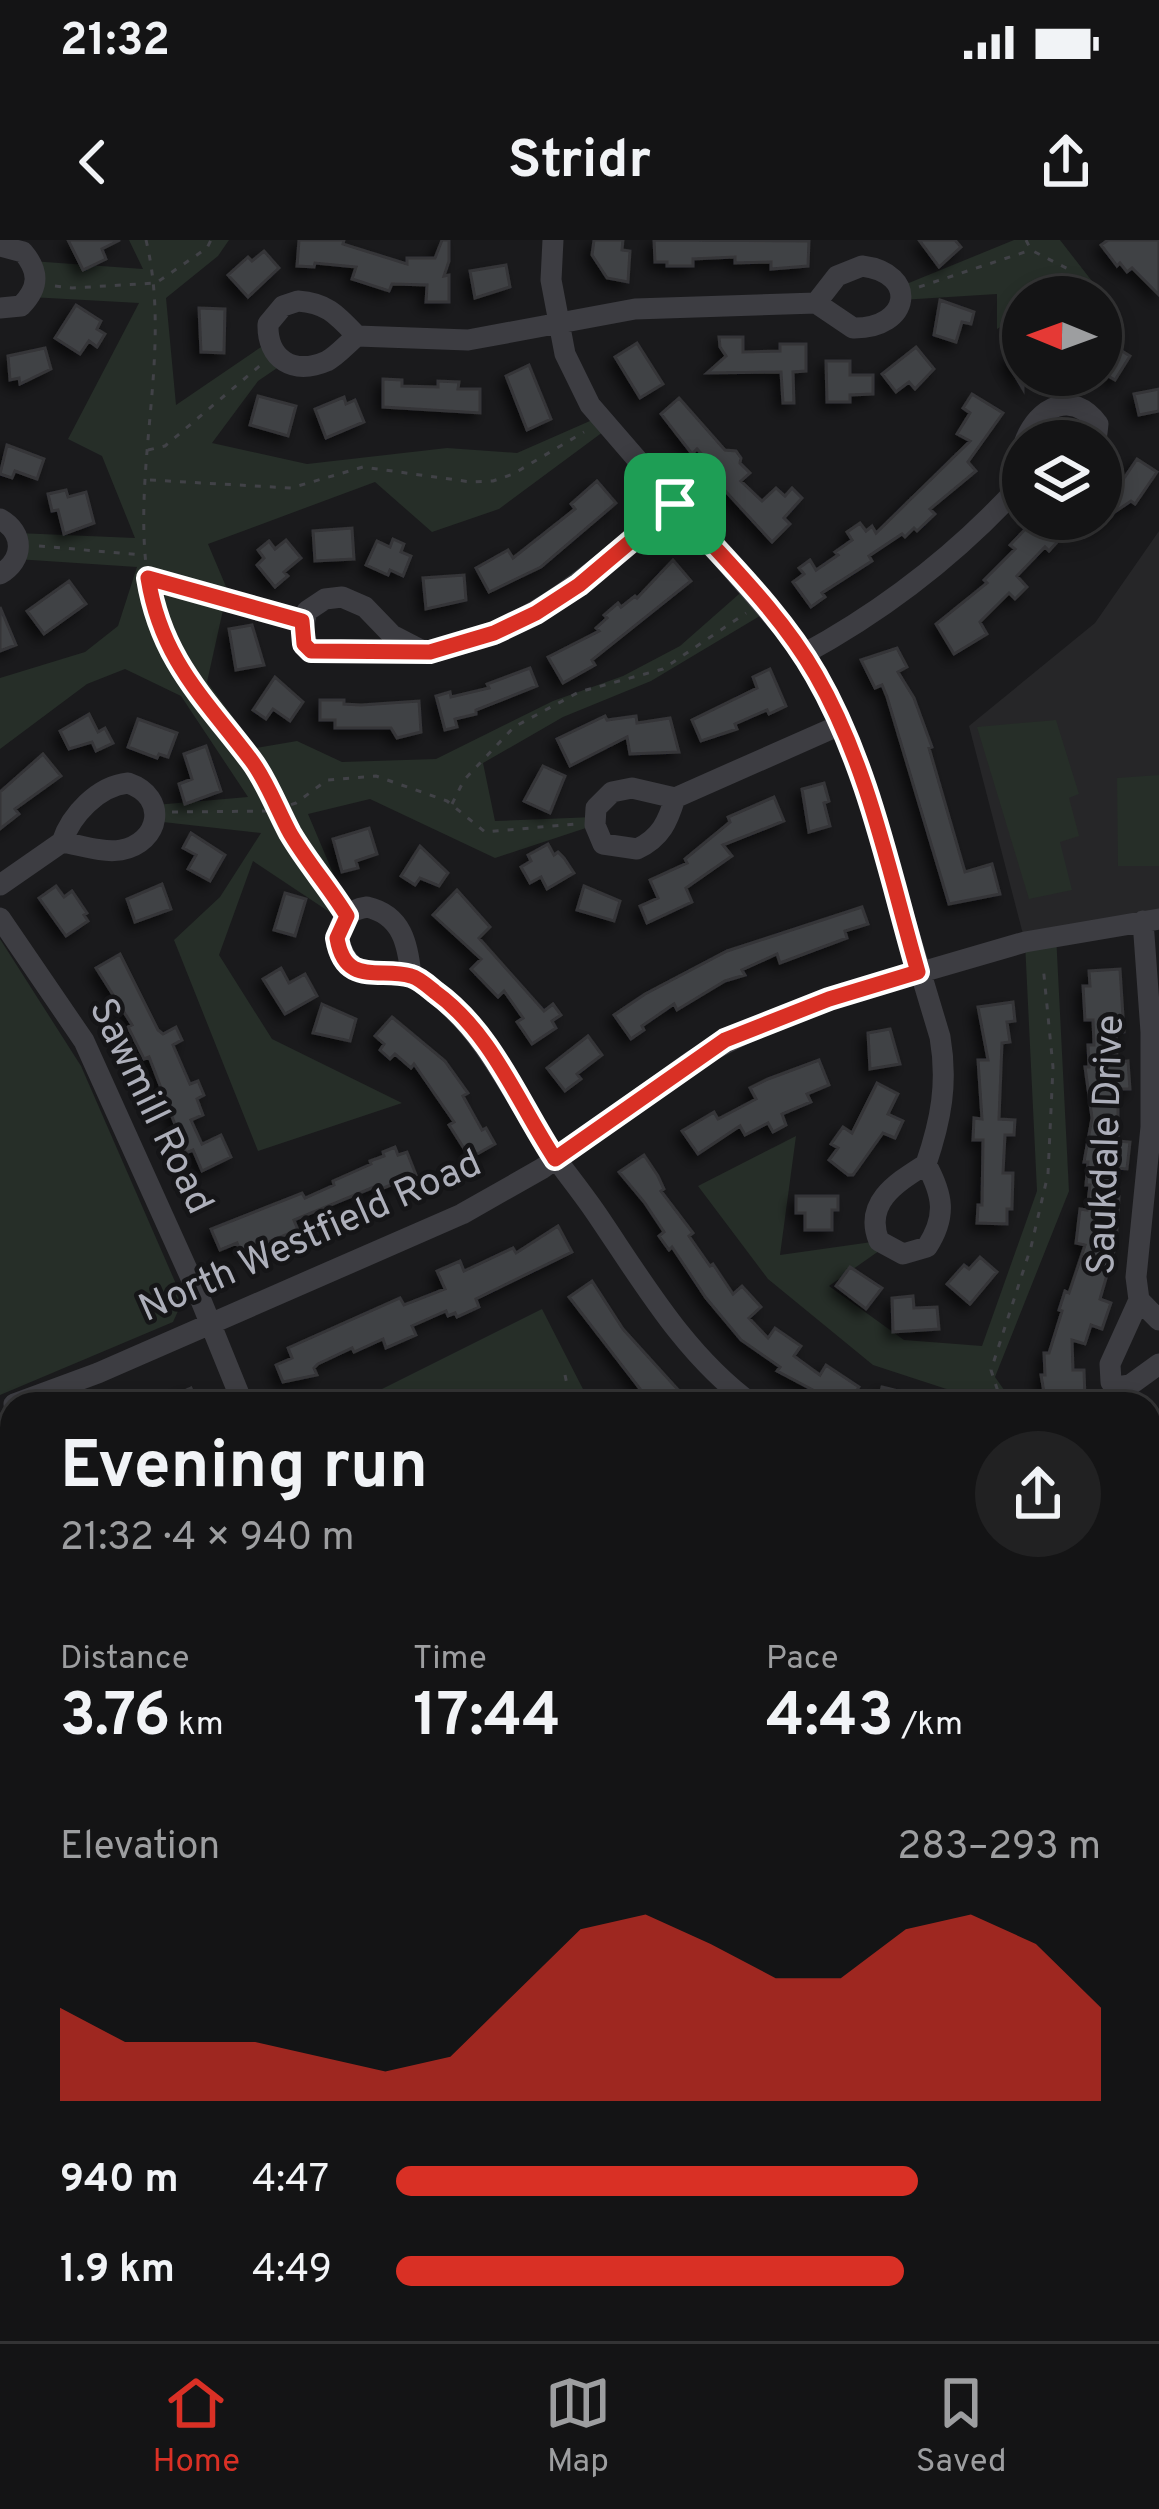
<!DOCTYPE html>
<meta charset="utf-8">
<style>
:root{--surface:#141415;--page:#212122;--text:#f1f3f6;--muted:#9d9ea0;--line:#333334;--accent:#d93025}
body{margin:0;font-family:Overpass,sans-serif;background:var(--page);color:var(--text);height:100vh;display:flex;flex-direction:column;font-size:45px;white-space:nowrap}
*{box-sizing:border-box;margin:0}
p{font-size:39px;color:var(--muted)}
.icon{flex:none;width:66px;height:66px;fill:none;stroke:currentColor;stroke-width:2;stroke-linecap:round;stroke-linejoin:round}
.map{position:relative;flex:1;overflow:hidden}
.panel{position:absolute;left:0px;top:1152px;width:1161px;height:951px;display:flex;flex-direction:column;background:var(--surface);border-radius:36px 36px 0 0;box-shadow:0 6px 18px #0003,0 0 0 3px var(--line)}
.panel>*{flex:none}
.needle{width:78px;rotate:271deg}
.buttons{position:absolute;left:1002px;top:36px;display:grid;gap:24px}
.buttons a{display:grid;place-items:center;width:120px;height:120px;border-radius:50%;background:var(--surface);box-shadow:0 6px 18px #0003,0 0 0 3px var(--line);font-size:60px}
.pin{position:absolute;display:grid;place-items:center;width:102px;height:102px;color:#fff;margin:-51px;border-radius:24px;box-shadow:0 6px 18px #0006}
.round{display:grid;place-items:center;flex:none;width:126px;height:126px;border-radius:63px;background:var(--page)}
.headline{display:flex;align-items:center;justify-content:space-between;height:204px;padding:0 60px}
h1{font-size:66px;font-weight:700;line-height:90px}
.figures{display:grid;grid-template-columns:repeat(3,1fr);gap:18px;height:204px;padding:12px 60px}
.figures div{display:grid;align-content:center}
.figures b{font-size:60px;font-weight:700}
.figures small{font-size:33px;font-weight:400}
.figures p{font-size:33px}
.chart{height:336px;padding:24px 60px}
.chart p{display:flex;justify-content:space-between}
.chart svg{width:100%;height:216px;margin-top:12px;fill:var(--accent);opacity:.7}
ul{padding:0 60px;list-style:none;font-size:39px}
li{display:grid;grid-template-columns:192px 144px 1fr;align-items:center;height:90px}
li i{height:30px;border-radius:15px;background:var(--accent)}
.status{display:flex;justify-content:space-between;align-items:center;height:84px;padding:0 60px;background:var(--surface);direction:ltr}
.status svg{height:33px;fill:currentColor}
header{display:flex;justify-content:space-between;align-items:center;height:156px;padding:0 60px;background:var(--surface);font-size:54px;font-weight:700}
.tabs{display:flex;justify-content:space-around;align-items:center;height:168px;border-top:3px solid var(--line);background:var(--surface);font-size:33px;color:var(--muted)}
.tabs a{display:grid;justify-items:center;gap:6px}
.tabs .on{color:var(--accent)}
.map>svg:first-child{display:block}
.built{fill:#262628}
.green{fill:#262e28}
.lines{fill:none;stroke-linecap:round;stroke-linejoin:round}
.stream{stroke:#30363f;stroke-width:4.5}
.building{fill:#414245;stroke:#343437;stroke-width:3;filter:url(#shadow)}
.path{stroke:#414247;stroke-width:3;stroke-dasharray:6 9;stroke-linecap:butt}
.street{stroke:#3d3d42;stroke-width:21}
.route-casing{stroke:#fff;stroke-width:24}
.route{stroke:#d93025;stroke-width:15}
.labels{text-anchor:middle;dominant-baseline:central;stroke-width:9;stroke-linejoin:round;paint-order:stroke}
.street-label{font-size:39px;fill:#adafba;stroke:#151517}
</style>
<div class="status"><b>21:32</b><svg viewBox="0 0 49 12"><path d="M0 12V9h3v3zM5 12V6h3v6zM10 12V3h3v9zM15 12V0h3v12zM26 1h20v11H26zM47 4h2v5h-2z"/></svg></div>
<header><svg class="icon" aria-label="back" viewBox="0 0 24 24"><path d="M15 5l-7 7 7 7"/></svg>Stridr<svg class="icon" aria-label="share" viewBox="0 0 24 24"><path d="M12 15V3M7 8l5-5 5 5M5 13v7h14v-7"/></svg></header>
<div class="map">
<svg width="1159" height="2101" viewBox="0 0 1159 2101">
<defs>
<filter id="shadow"><feDropShadow dx="-6" dy="6" stdDeviation="6" flood-color="#0009"/></filter>
</defs>
<rect width="100%" height="100%" fill="#1a1a1c"/>
<path class="built" d="M1159,291V679L1025,702L969,486L1095,383Z"/>
<path class="green" d="M129,0H229L218,16L166,58L176,165L267,103L286,122L258,141L212,203L307,224L447,208L517,213L599,177L607,189L499,269L432,292L375,242L208,304L227,349L307,371L302,388L223,370L207,442L256,508L297,501L342,522L436,519L553,461L623,436L680,406L747,347L768,371L651,441L563,477L483,523L495,581L594,577L595,585L495,618L370,559L308,574L350,673L343,681L253,621L219,715L272,799L402,863L258,911L174,700L220,657L261,593L154,581L155,565L248,557L181,456L125,429L87,444L0,509V438L85,412L118,386L137,327L16,319L17,293L135,298L102,216L68,199L139,63L30,57L31,21L143,29Z
M1014,0H1060L1095,45L1093,57H1023V73L997,89V54L901,60L899,47Z
M1056,480L1079,554L1069,558L1079,596L1060,602L1072,650L1029,659L977,487Z
M1159,535V626H1118L1117,538Z
M1056,694L1069,951L995,1137L1014,1164H981L977,1159L873,1125L768,1039L698,946L796,896L780,1015L879,1001L886,1006L829,1046L904,1100L982,1106L1037,951L1025,702Z
M0,699L81,826L183,1060L173,1082L0,1155Z
M542,1069L586,1155L585,1164H565V1154L516,1164H378L374,1153Z
M1159,1251V1324L1149,1331V1259Z
M12,1468V1577L0,1588V1472Z
M0,1892L12,1907V2011L0,1996Z
M1149,2023L1159,2026V2101H1061V2091H1149Z
M37,2091H98L95,2101H36Z
M742,2091H955V2101H746Z"/>
<g class="lines">
<path class="stream" d="M1149,1287L1159,1280
M825,2101L827,2091"/>
</g>
<path class="building" d="M68,0H120L102,9L106,19L83,30Z
M299,0H344L343,4L407,24V18H435L442,0H449V21L444,36L449,35V62H426L427,45L392,44L389,51L352,39L356,27L315,23L314,27L297,26Z
M594,0H623L622,10L630,11L628,42L607,38L592,15Z
M654,0L809,1L808,26L771,29V22L735,23V17L693,19V26H667V22H655Z
M919,0H955L961,7L939,27Z
M1108,0H1159V55L1132,28L1127,32L1120,23L1117,26L1101,5Z
M264,11L279,28L248,57L228,35L248,17L252,21Z
M506,25L510,47L475,58L470,31Z
M940,60L974,72L971,84L962,82L956,102L934,95Z
M76,65L101,81L97,89L105,94L97,107L89,101L80,114L55,98Z
M199,68L225,69L224,113L201,112Z
M719,97H743V112L780,111V104H806V131L793,132L794,163H783L781,132L707,133L726,116L720,107Z
M1101,98L1130,116L1115,140L1101,132Z
M637,103L663,144L640,158L615,117Z
M916,107L934,129L915,149L909,142L896,152L882,134Z
M45,108L51,129L20,144L19,138L10,140L8,116Z
M1023,110V149L1006,120Z
M826,121H850V135H873V154L850,155V162H827Z
M529,125L551,179L527,190L506,136Z
M383,139L402,140V146L438,147V141L459,142L458,149H480V173L383,167Z
M1159,149V171L1139,175L1134,154Z
M972,154L1003,173L968,222L976,231L930,269L935,274L917,291L914,288L905,297L902,294L869,316L872,321L822,353L825,357L811,367L793,342L804,334L799,328L810,320L816,330L838,315L835,312L852,300L847,292L860,283L866,291L872,286L876,293L970,201L957,194L970,173L963,168Z
M258,156L296,166L288,196L250,185Z
M344,157L346,164L355,160L364,182L326,198L315,169Z
M679,158L725,210L736,211L741,218L740,223L750,233L741,241L762,261L776,248L785,256L792,248L802,258L784,278L790,284L772,302L717,242L722,237L697,209L692,214L661,174Z
M7,205L44,219L37,239L15,231L12,238L0,234Z
M1137,219L1157,232L1135,264L1131,261L1091,288L1096,279H1101V272Z
M597,241L616,263L541,327L489,352L476,328L508,310L513,318L575,269L571,264Z
M66,250L68,257L86,252L94,283L64,294L58,270L52,271L48,254Z
M1035,279L1060,299L1049,311L1045,307L1017,336L1027,347L1015,359L1009,353L980,382L987,394L954,414L936,384L987,343L984,340L1015,309L1010,305Z
M352,288L354,319L315,321L313,291Z
M393,299L404,304L401,312L411,316L403,336L390,330L388,335L366,325L377,301L390,307Z
M286,300L301,318L284,332L288,336L275,347L257,325L264,318L258,310L269,301L275,309Z
M673,320L691,341L592,420L595,425L563,443L548,417L599,391L596,388L607,378L604,375L618,363L621,367L635,356L637,358Z
M464,335L466,360L426,369L423,338Z
M69,341L86,364L44,394L27,371Z
M0,367L16,405L0,411Z
M252,385L264,425L236,430L229,389Z
M897,408L907,427L898,432L914,458L932,507L929,508L965,632L992,624L1000,654L949,664L887,457L882,445L875,448L861,420Z
M530,428L537,446L476,470V474L455,479L457,487L445,490L436,456L450,452L451,457L489,448L487,444Z
M770,429L786,466L769,474L767,470L735,484L737,489L701,501L692,480L757,448L753,437Z
M275,437L303,462L290,481L273,469L266,479L253,470Z
M320,460H344V464L361,465L419,461L421,492L397,498L391,488H335V480H320Z
M89,474L98,492L105,488L113,503L96,511L92,502L69,509L60,491Z
M605,476L607,480L636,476L637,483L670,478L679,512L630,514L627,497L570,526L557,499Z
M138,479L177,493L168,517L159,514L157,518L128,507Z
M206,506L221,551L185,564L179,544L192,539L184,514Z
M43,514L61,536L15,569L19,574L0,589V552Z
M543,526L565,536L550,573L524,561Z
M824,543L829,561L824,563L830,586L809,592L802,549Z
M774,557L784,581L723,605L732,616L686,648L692,662L647,683L640,666L658,658L650,640L687,623L685,619L730,582L728,577Z
M369,588L377,614L356,621L358,628L342,632L333,599Z
M191,593L225,615L210,641L188,629L196,615L183,608Z
M548,604L554,615L558,612L564,618L574,633L547,649L541,637L530,643L521,627L531,621L528,615Z
M420,606L448,633L439,646L420,638L415,645L401,636Z
M162,644L171,669L135,682L127,659Z
M56,646L64,657L72,651L87,673L84,675L88,681L66,696L39,658Z
M584,646L620,661L614,681L577,670Z
M457,650L490,687L479,698L544,771L553,764L561,775L552,781L556,788L532,804L517,782L523,778L504,751L498,757L471,729L481,719L433,675Z
M285,653L306,659L295,696L274,690Z
M862,667L868,684L845,691L847,698L780,723L777,714L742,730L745,735L725,741L677,770L674,764L642,786L644,790L631,799L614,775L645,754L727,711Z
M120,714L158,790L163,794L176,787L182,800L173,805L190,844L198,841L204,855L197,859L203,875L191,880L202,904L221,895L231,917L202,931L193,910L186,913L149,817L144,819L128,787L132,785L96,728Z
M281,728L289,743L305,734L317,756L285,774L263,739Z
M1120,729L1124,792L1116,793L1117,822L1128,821L1130,849H1118V901L1130,902L1127,929L1115,928L1112,957H1119L1116,1004L1100,1059L1111,1063L1102,1089L1091,1085L1085,1104L1072,1100L1073,1130H1084L1085,1158H1073V1164H1046L1041,1135H1045L1044,1113H1049L1062,1071L1059,1070L1065,1051L1069,1053L1085,1005L1076,1003L1080,969L1087,970L1090,945H1086L1088,922H1084L1092,878L1085,827H1089L1088,805H1094L1093,780H1085L1083,746H1090L1089,731Z
M1013,762L1015,781L1007,782L1010,802L1002,803L999,879L1015,880L1014,895H1005L1003,933H1013L1012,969H1007V984L977,983L978,965H982L983,900H973L974,878L982,879L978,820H988L978,767Z
M322,764L356,779L350,801L313,793Z
M392,777L445,821L468,853L463,856L482,890L486,888L495,904L470,918L449,885L454,882L414,824L411,828L395,814L390,819L380,810L384,804L375,796Z
M890,789L900,824L870,829L868,793Z
M588,796L602,815L577,834L581,839L565,851L547,828Z
M819,820L829,845L807,854L811,862L782,874L786,885L773,892L768,883L745,895L740,886L698,914L682,891L714,872L718,879L756,859L750,848L768,839Z
M877,843L898,854L888,874L903,881L895,898L883,893L853,935H848L829,920L838,908L831,904L843,887L852,893Z
M395,907L398,915L407,912L416,935L381,949L379,945L294,980L298,990L241,1013L237,1003L220,1010L211,989L302,953L305,958L334,945L333,941L371,924L370,921L384,916L383,912Z
M644,915L658,936L664,949L661,951L693,993L689,996L710,1026L713,1024L733,1054L742,1046L761,1067L749,1078L768,1098L775,1088L801,1106L794,1116L820,1135L826,1125L859,1147L848,1164H824L828,1158L777,1131L780,1127L741,1100L706,1058L672,1007L669,1010L659,996L664,992L644,962L619,932Z
M796,956H838V970H832V990H805V973H796Z
M558,986L572,1012L476,1059L479,1067L457,1077L455,1073L448,1076L446,1071L412,1086L416,1095L386,1108L383,1099L354,1112L352,1108L318,1124L314,1128L317,1135L283,1142L276,1125L292,1118L288,1108L400,1058L404,1065L445,1049L437,1031L460,1021L464,1031L513,1008L516,1013Z
M980,1017L997,1032L970,1064L947,1044L964,1025L969,1029Z
M850,1027L882,1048L866,1069L836,1046Z
M592,1041L623,1089L691,1164H649L641,1157L644,1154L569,1057Z
M913,1056L914,1068L937,1067L939,1089L893,1092L892,1058Z
M882,1147L903,1152L900,1164H878Z
M191,1148L198,1164H155Z"/>
<g class="lines">
<path class="path" d="M146,0C175,120 124,245 153,366C168,428 213,470 250,519C267,540 276,568 290,592C303,616 323,636 337,659
M1026,0L1031,10L1070,30L1075,57
M55,46L72,48L156,43L207,8L211,0
M919,47L1031,10
M148,210L165,206L263,123
M150,240L291,248L363,227L471,242L493,241L513,234L584,192
M39,306L143,315
M149,338L283,376
M452,564L464,540L514,487L579,452L663,429L746,373
M172,572L271,571L296,563L327,540L376,536L447,561L485,592L575,584
M565,1135L571,1164
M1002,1164L991,1130L1031,1007L1048,934L1053,827L1043,725
M0,1482L12,1474
M0,1518L12,1521
M0,1958L12,1972
M364,2091L383,2101
M53,2101L54,2091
M783,2101L785,2091"/>
<path class="street" d="M553,0L551,40L565,114L590,165L788,394L816,435L850,507L868,557L940,797C948,843 941,880 926,924
M0,6L23,12C40,32 39,48 21,66L0,68
M862,26C919,33 911,89 853,88L816,63L837,36Z
M298,61C327,63 337,75 357,96C348,103 337,116 327,121C293,136 267,119 268,84L283,66Z
M357,96L468,100L635,69L816,63
M1025,201C1038,167 1072,149 1098,184L1096,201
M0,279C25,293 24,320 0,334
M342,357L365,367L392,395L423,411H311L302,393L307,371L325,359Z
M423,411C439,413 452,406 468,402C551,374 608,318 675,264
M802,415C887,369 958,314 1023,242
M128,543C169,557 160,603 121,610C102,613 80,605 62,602C71,575 98,546 128,543Z
M632,548L675,558C668,581 661,598 637,609L603,604L595,585L596,568L612,552Z
M675,558L840,485
M0,645L62,602
M367,667C402,675 408,704 411,736L361,732C334,715 327,673 367,667Z
M0,678L84,801L200,1058L243,1164
M411,736C476,778 498,828 537,891C555,920 577,945 596,973C643,1042 684,1114 752,1164
M926,924C943,955 947,976 927,1007L903,1014L879,1001C863,962 898,942 926,924Z
M1139,1060L1136,1037L1151,887V792L1143,681
M1139,1060L1110,1124L1111,1142L1117,1147L1130,1145L1159,1124
M1139,1060L1159,1080
M14,1164L98,1133L462,974L543,928L693,820L770,781L829,759L1025,702L1159,679
M1149,1480L1159,1488
M1149,1599L1159,1583
M1149,1837L1159,1840
M594,2091L606,2101
M213,2101L216,2091
M573,2101V2091"/>
</g>
<g class="lines">
<defs>
<path id="route" d="M675,264C723,318 780,372 816,435C868,525 889,632 918,732L829,759L725,800L555,919C518,863 492,793 435,752C429,747 419,738 411,736C380,727 345,747 337,698L347,676C330,648 307,622 290,593C277,569 267,541 251,520C203,457 161,419 148,338L302,381L304,404L311,411L430,412L494,393L536,373L579,345Z"/>
</defs>
<use href="#route" class="route-casing"/>
<use href="#route" class="route"/>
</g>
<g class="labels">
<g class="street-label">
<text transform="translate(149 867) rotate(64)">Sawmill Road</text>
<text transform="translate(1108 905) rotate(-88)">Saukdale Drive</text>
<text transform="translate(311 998) rotate(-24)">North Westfield Road</text>
</g>
</g>
</svg>
<div class="buttons">
<a><svg class="needle" viewBox="-14 -14 28 28"><path d="M0-13l5 13h-10z" fill="#e53935"/><path d="M0 13l5-13h-10z" fill="#9d9ea0"/></svg></a>
<a><svg class="icon" aria-label="layers" viewBox="0 0 24 24"><path d="M12 4l9 5-9 5-9-5zM3 14l9 5 9-5"/></svg></a>
</div>
<div class="pin" style="left:675px;top:264px;background:#1e9e55"><svg class="icon" aria-label="arrive" viewBox="0 0 24 24"><path d="M6 21V4h12l-3 4 3 4H6"/></svg></div>
<section class="panel">
<div class="headline"><div><h1>Evening run</h1><p>21:32 · 4 × 940 m</p></div><a class="round"><svg class="icon" aria-label="share" viewBox="0 0 24 24"><path d="M12 15V3M7 8l5-5 5 5M5 13v7h14v-7"/></svg></a></div>
<div class="figures">
<div><p>Distance</p><b>3.76<small> km</small></b></div>
<div><p>Time</p><b>17:44</b></div>
<div><p>Pace</p><b>4:43<small> /km</small></b></div>
</div>
<div class="chart"><p><span>Elevation</span>283–293 m</p>
<svg viewBox="0 0 160 44" preserveAspectRatio="none"><path d="M0 44V25L10 32L20 32L30 32L40 35L50 38L60 35L70 22L80 9L90 6L100 12L110 19L120 19L130 9L140 6L150 12L160 25V44z"/></svg>
</div>
<ul>
<li><b>940 m</b>4:47<i style="width:74%"></i></li>
<li><b>1.9 km</b>4:49<i style="width:72%"></i></li>
</ul>
</section>
</div>
<nav class="tabs">
<a class="on"><svg class="icon" aria-label="home" viewBox="0 0 24 24"><path d="M3 11l9-7 9 7M6 9v11h12V9"/></svg>Home</a>
<a><svg class="icon" aria-label="map" viewBox="0 0 24 24"><path d="M3 6l6-2 6 2 6-2v14l-6 2-6-2-6 2zM9 4v14M15 6v14"/></svg>Map</a>
<a><svg class="icon" aria-label="saved" viewBox="0 0 24 24"><path d="M7 4h10v16l-5-4-5 4z"/></svg>Saved</a>
</nav>
